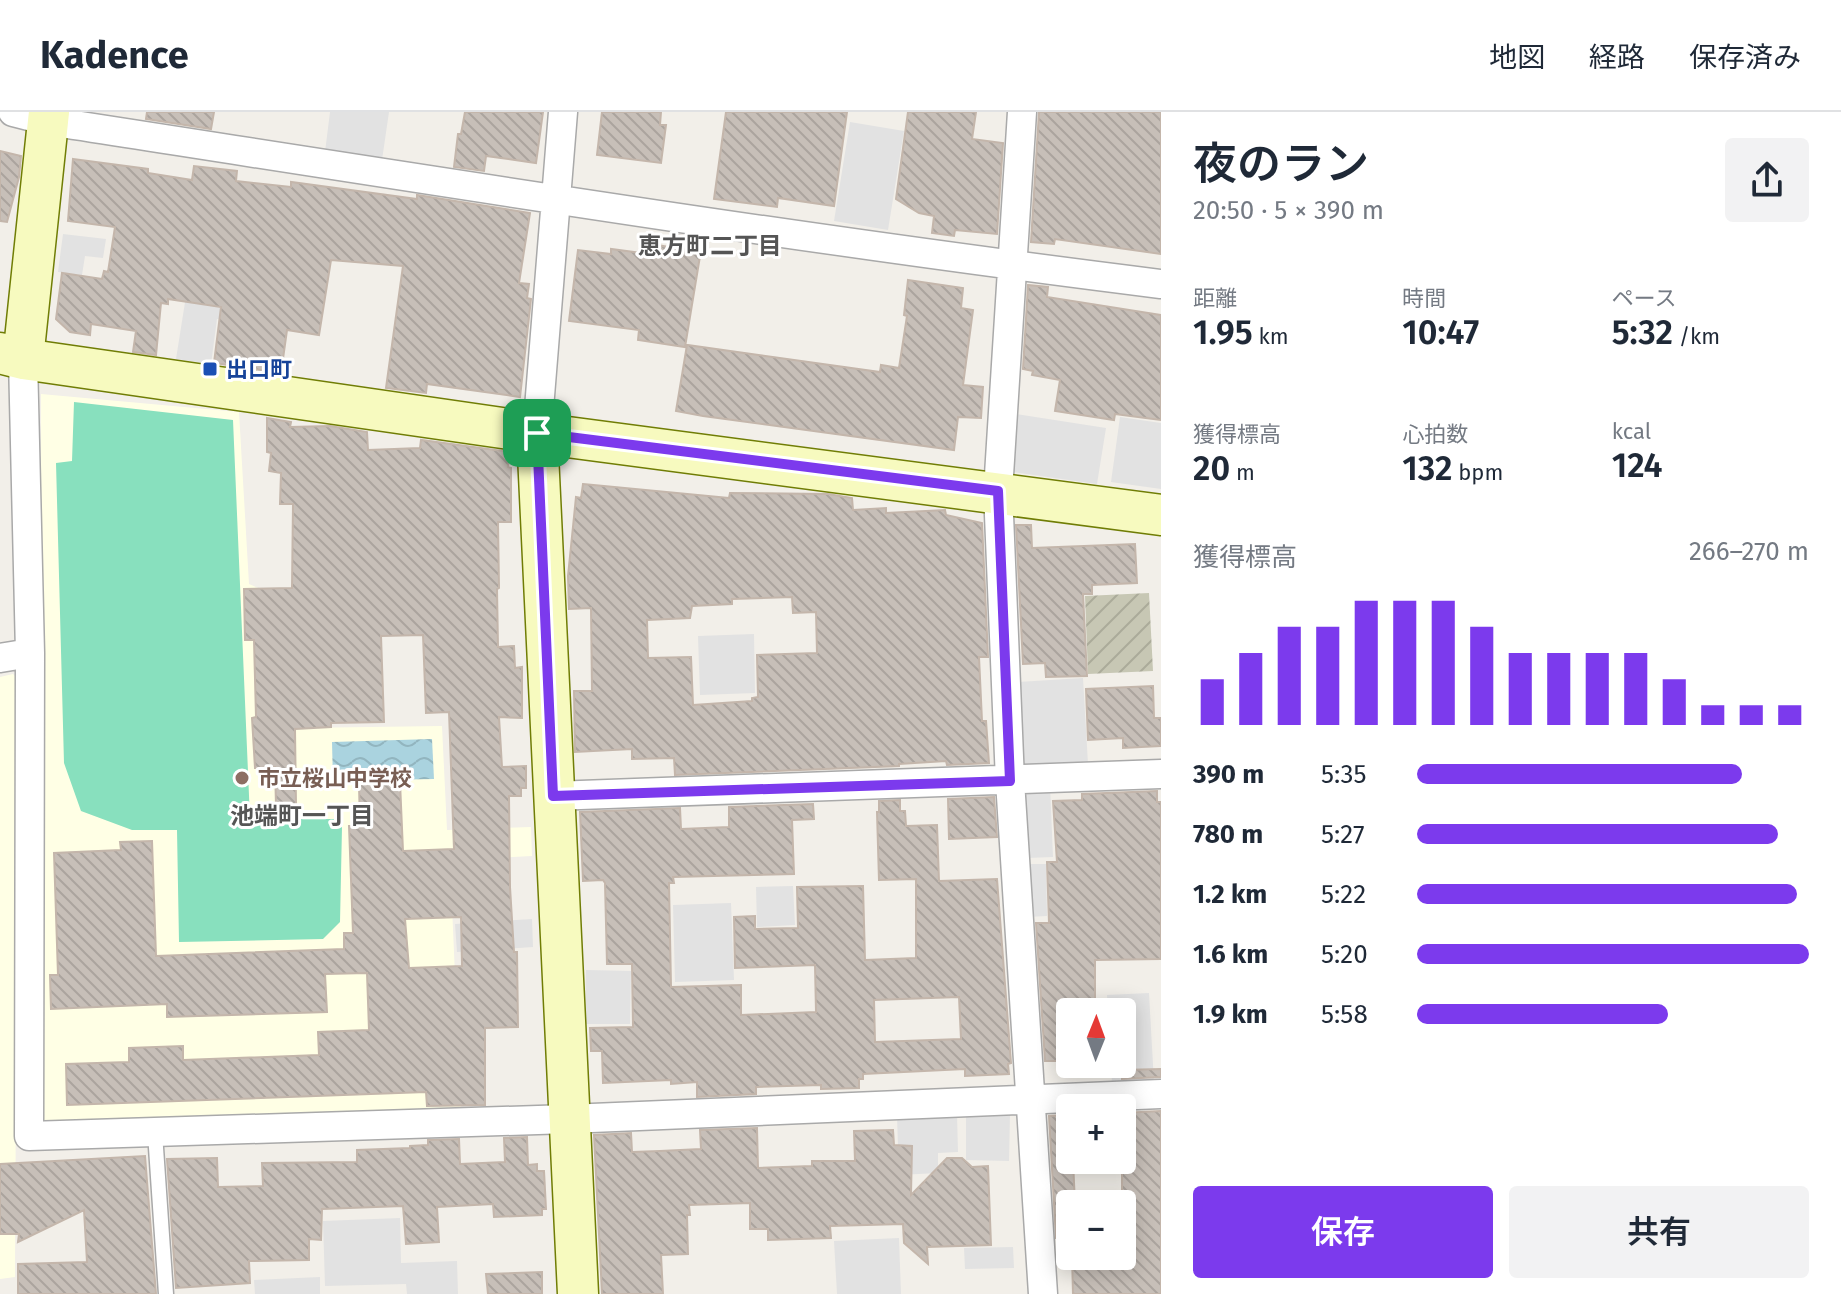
<!DOCTYPE html>
<html lang="ja">
<meta charset="utf-8">
<style>
:root{--surface:#fff;--page:#f2f2f3;--text:#1f2937;--muted:#747a83;--line:#e0e1e3;--accent:#7c3aed}
body{margin:0;font-family:"Fira Sans","Noto Sans JP",sans-serif;background:var(--page);color:var(--text);height:100vh;display:flex;flex-direction:column;font-size:30px;white-space:nowrap}
*{box-sizing:border-box;margin:0}
p{font-size:26px;color:var(--muted)}
.icon{flex:none;width:44px;height:44px;fill:none;stroke:currentColor;stroke-width:2;stroke-linecap:round;stroke-linejoin:round}
.map{position:relative;flex:1;overflow:hidden}
.side{display:flex;flex-direction:column;background:var(--surface);width:680px}
.side>*{flex:none}
.needle{width:52px;rotate:1deg}
.tools{position:absolute;left:1056px;top:886px;display:grid;gap:16px}
.tools a{display:grid;place-items:center;width:80px;height:80px;border-radius:8px;background:var(--surface);box-shadow:0 4px 20px #0003;font-size:40px}
.pin{position:absolute;display:grid;place-items:center;width:68px;height:68px;color:#fff;margin:-34px;border-radius:16px;box-shadow:0 4px 12px #0006}
.round{display:grid;place-items:center;flex:none;width:84px;height:84px;border-radius:8px;background:var(--page)}
.summary{display:flex;align-items:center;justify-content:space-between;height:136px;padding:0 32px}
h1{font-size:44px;font-weight:600;line-height:60px}
.figures{display:grid;grid-template-columns:repeat(3,1fr);gap:12px;height:136px;padding:8px 32px}
.figures div{display:grid;align-content:center}
.figures b{font-size:34px;font-weight:600}
.figures small{font-size:22px;font-weight:400}
.figures p{font-size:22px}
.chart{height:224px;padding:16px 32px}
.chart p{display:flex;justify-content:space-between}
.chart svg{width:100%;height:144px;margin-top:8px;stroke:var(--accent);stroke-width:6}
.action{display:flex;gap:16px;margin-top:auto;padding:16px 32px}
.action a{flex:1;height:92px;border-radius:8px;background:var(--accent);color:#fff;font-size:32px;font-weight:600;line-height:92px;text-align:center}
.action a+a{background:var(--page);color:var(--text)}
ul{padding:0 32px;list-style:none;font-size:26px}
li{display:grid;grid-template-columns:128px 96px 1fr;align-items:center;height:60px}
li i{height:20px;border-radius:10px;background:var(--accent)}
header{display:flex;align-items:center;gap:48px;box-sizing:border-box;height:112px;padding:0 40px;background:var(--surface);border-bottom:2px solid var(--line)}
header strong{font-size:38px}
nav{display:flex;gap:44px;margin-inline-start:auto;font-size:28px}
main{display:flex;flex:1;min-height:0}
.map>svg:first-child{display:block}
.education{fill:#ffffe5}
.construction{fill:url(#construction-furrows)}
.pitch{fill:#88e0be}
.parking{fill:#e2e2e2}
.water{fill:url(#water-waves)}
.building{fill:url(#building-back-hatch);stroke:#c4b6ab;stroke-width:2;fill-rule:evenodd}
.lines{fill:none;stroke-linecap:round;stroke-linejoin:round}
.lane-casing{stroke:#a9a9a9;stroke-width:17}
.street-casing{stroke:#a9a9a9;stroke-width:31}
.secondary-casing{stroke:#707d05;stroke-width:43}
.lane{stroke:#fff;stroke-width:14}
.street{stroke:#fff;stroke-width:28}
.secondary{stroke:#f7fabf;stroke-width:40}
.route-casing{stroke:#fff;stroke-width:16}
.route{stroke:#7c3aed;stroke-width:10}
.transit-dot{fill:#1a4fb4;stroke:#fff;stroke-width:3}
.education-dot{fill:#8d6e63;stroke:#fff;stroke-width:3}
.labels{text-anchor:middle;dominant-baseline:central;stroke-width:6;stroke-linejoin:round;paint-order:stroke}
.transit-label{font-size:22px;font-weight:bold;fill:#164399;stroke:#fff;text-anchor:start}
.education-label{font-size:22px;font-weight:bold;fill:#785e54;stroke:#fff;text-anchor:start}
.neighbourhood-label{font-size:24px;font-weight:bold;fill:#555;stroke:#fff}
</style>
<header>
<strong>Kadence</strong>
<nav><a>地図</a><a>経路</a><a>保存済み</a></nav>
</header>
<main>
<div class="map">
<svg width="1161" height="1182" viewBox="0 0 1161 1182">
<defs>
<pattern id="construction-furrows" width="10" height="10" patternUnits="userSpaceOnUse" patternTransform="scale(2)"><rect width="10" height="10" fill="#c7c7b4"/><path d="M-1 1l2-2M0 10L10 0M9 11l2-2" fill="none" stroke="#abab9a"/></pattern>
<pattern id="water-waves" width="16" height="10" patternUnits="userSpaceOnUse" patternTransform="scale(2)"><rect width="16" height="10" fill="#aad3df"/><path d="M0 5q4-4 8 0t8 0" fill="none" stroke="#92b5bf"/></pattern>
<pattern id="building-back-hatch" width="6" height="6" patternUnits="userSpaceOnUse" patternTransform="scale(2)"><rect width="6" height="6" fill="#c7bfb8"/><path d="M-1 5l2 2M0 0l6 6M5-1l2 2" fill="none" stroke="#aba49e"/></pattern>
</defs>
<rect width="100%" height="100%" fill="#f2efe9"/>
<path class="education" d="M41,282L239,300L249,472L263,478L297,616L442,614L447,718L531,715L532,744L450,748L461,1001L40,1013Z
M13,562L18,567L15,1165L0,1167V565Z"/>
<path class="construction" d="M1149,481L1153,559L1088,562L1085,484Z"/>
<path class="pitch" d="M74,290L233,308L250,707H335L342,715L340,810L323,827L179,830L177,718H132L81,699L64,651L56,351L72,349Z"/>
<path class="parking" d="M330,0H389L382,48L325,40Z
M850,10L904,19L888,118L834,109Z
M63,122L106,127L103,146L85,144L82,163L58,160Z
M186,184L281,198L278,216L217,207L211,252L176,247Z
M1016,302L1106,316L1097,372L1012,360Z
M1120,305L1161,311V377L1111,370Z
M754,522L755,581L700,583L698,524Z
M1083,566L1088,652L1022,655L1018,570Z
M1050,673L1053,745L1027,746L1025,678Z
M1025,752H1046L1047,804L1027,805Z
M793,774L795,813L757,815L756,775Z
M731,791L734,868L675,870L673,793Z
M532,807L533,835L457,840L455,812Z
M586,858L631,859L630,912H585Z
M1149,881L1154,971L1112,973L1111,952H1122V900H1108L1107,883Z
M957,1002L958,1040L938,1041V1061L899,1063L897,1004Z
M966,1002H1010L1009,1049L966,1048Z
M400,1106L401,1151L457,1149L458,1182H407L406,1172L325,1174L323,1109Z
M899,1126L901,1182H837L834,1129Z
M1013,1135L1014,1156L965,1157L964,1136Z
M320,1165V1182H255L254,1168Z"/>
<path class="water" d="M432,627L434,667L333,669L332,630Z"/>
<path class="building" d="M147,0H214L211,17L146,7Z
M465,0H543L536,51L486,44L484,59L454,55L458,22H461Z
M602,0H661L660,13H666L661,51L597,43Z
M726,0H847L834,94L778,86L777,95L714,87Z
M908,0H976L972,27L1003,31L997,122L955,118L954,124L932,121L934,104L919,101L896,87Z
M1039,0H1161V142L1055,127L1054,132L1031,130Z
M0,39L21,44L19,65L7,110L0,109Z
M73,47L148,57V61L192,68L194,54L237,59L236,69L291,75V70L417,87V83L530,101L519,171L529,172L527,186L531,187L520,285L427,272L426,281L386,276L403,154L331,148L319,223L287,218L281,261L214,251L221,195L168,187V192L161,191L156,243L133,240L136,219L91,212L90,223L70,220L56,207L62,161L102,167L104,159L108,160L115,115L68,109Z
M671,122L703,126L685,235L638,228L639,218L569,209L578,138L611,142V137L649,142L651,132L669,135Z
M908,168L963,176L961,196L973,198L963,273L983,275L981,306L958,305L954,338L703,304L676,299L687,233L880,260L881,253L899,256L907,204L904,203Z
M1028,173L1048,175L1047,185L1161,203V308L1115,302L1114,308L1055,299L1060,268L1032,263L1033,259L1023,257Z
M267,306L291,310L290,315L330,314L367,320L368,338L420,336L421,328L510,340L508,355L511,356V410H498L499,476L497,477L498,535L514,534L515,556L522,555V606L499,605L502,655L526,654V676H521V684H509L510,775L514,840H517L518,915L485,916V993L427,994L426,980L67,993L66,952L129,950V936L183,934V948L319,943L318,920L369,918L367,861L325,862L327,900L167,905V892L51,897L50,863H58L54,741L121,738L120,730L152,729L156,844L344,837V821H353L349,714H360L359,672L400,670L403,739L454,737L449,600L426,601L423,523L381,524L384,610L331,611V615L295,617L296,693H276L275,655L255,656L252,606L256,605L254,528H245L244,477L292,476L293,392H280L281,361L269,359L271,341L267,340ZM461,805L462,854L409,856L405,807Z
M583,372L729,386L730,381L828,382L852,386L853,398L886,396V401L945,398L946,403L982,411L988,545H979L982,609H986L989,651L947,653L946,649L899,652V654L675,663L674,646L632,647V637L575,640L574,579H592L591,496L569,497L568,464L576,385L581,386ZM792,485L793,501L816,500L817,541L757,543L758,585L752,586V589L693,593L691,545L648,546L647,508L690,506L692,494L732,492V487Z
M1016,413H1031L1032,436L1135,432L1137,471L1092,473V482H1083L1087,564L1046,565L1045,551L1023,552Z
M1153,574L1154,606H1161V634L1123,636V626L1088,628L1086,577Z
M1157,679V690H1161V847L1095,848V900H1070V949H1045L1036,811H1049L1047,750H1057L1053,689L1082,688V682Z
M994,685L997,725L949,727L948,687Z
M900,688V699H905L906,714L937,713L939,769L997,767L1011,951L1008,952L1009,962L965,964V957L863,962V967H859V976L821,977V973L756,975V982L697,985V970L671,972V968L603,971L602,939H591L590,916L633,915L632,852H607L605,771L603,768L583,769L580,700L680,696L681,717L729,715V695L813,692L814,707L792,708L794,762L673,765L674,771H669L671,875L741,873V903L816,900L815,853L735,856L734,805L755,804V817L798,816L797,775L863,774L865,848L916,846V767L879,768L877,700H879V689ZM959,885L961,927L875,930L874,888Z
M1161,957V965L1122,967V958Z
M1161,999V1182H1073L1072,1144H1122V1001Z
M1067,1003V1008L1070,1007V1048H1073L1075,1092H1070V1125L1056,1126L1049,1004Z
M757,1016L758,1056L812,1054V1049H855L854,1019L893,1018L894,1033L912,1034L911,1083L947,1046H962L972,1055L988,1054L991,1133L927,1135L928,1152L904,1131L903,1112L830,1114L831,1126L768,1128V1117H750V1091L689,1093L690,1103H687L688,1142L661,1143L663,1182H602L594,1023L631,1021L632,1040L660,1039L701,1037L700,1018Z
M527,1025L528,1053L537,1052V1059H544L546,1097H542V1103L494,1105L493,1092L437,1095L439,1130L406,1132L403,1094L322,1097L321,1128L309,1127V1148L249,1149L250,1171L176,1176L167,1047L217,1046L218,1075L263,1074L262,1051L357,1050V1038L410,1036V1034L428,1033V1028L459,1027L460,1052L505,1050L504,1026Z
M145,1044L156,1182H18V1152L87,1150L84,1098L18,1130L19,1122H0V1052Z
M542,1160V1182H488L486,1162Z"/>
<g class="lines">
<defs>
<path id="lane" d="M155,1021L166,1182"/>
<path id="street" d="M13,0L48,9C418,66 789,126 1161,172
M1022,0L998,379L1010,669L1043,1182
M23,247L30,541L29,1024L568,1007L1161,982
M537,321L563,0
M0,546L30,541
M553,684L1161,662"/>
<path id="secondary" d="M0,241L23,247L537,321L1161,403
M23,247L49,0
M537,321L578,1182"/>
</defs>
<use href="#lane" class="lane-casing"/>
<use href="#street" class="street-casing"/>
<use href="#secondary" class="secondary-casing"/>
<use href="#lane" class="lane"/>
<use href="#street" class="street"/>
<use href="#secondary" class="secondary"/>
</g>
<g class="lines">
<defs>
<path id="route" d="M537,321L998,379L1010,669L553,684Z"/>
</defs>
<use href="#route" class="route-casing"/>
<use href="#route" class="route"/>
</g>
<rect class="transit-dot" x="202" y="249" width="16" height="16" rx="4"/>
<circle class="education-dot" cx="242" cy="666" r="8"/>
<g class="labels">
<g class="transit-label">
<text x="226" y="257">出口町</text>
</g>
<g class="education-label">
<text x="258" y="666">市立桜山中学校</text>
</g>
<g class="neighbourhood-label">
<text x="710" y="134">恵方町二丁目</text>
<text x="302" y="704">池端町一丁目</text>
</g>
</g>
</svg>
<div class="tools">
<a><svg class="needle" viewBox="-14 -14 28 28"><path d="M0-13l5 13h-10z" fill="#e53935"/><path d="M0 13l5-13h-10z" fill="#747a83"/></svg></a>
<a>+</a>
<a>−</a>
</div>
<div class="pin" style="left:537px;top:321px;background:#1e9e55"><svg class="icon" aria-label="arrive" viewBox="0 0 24 24"><path d="M6 21V4h12l-3 4 3 4H6"/></svg></div>
</div>
<section class="side">
<div class="summary"><div><h1>夜のラン</h1><p>20:50 · 5 × 390 m</p></div><a class="round"><svg class="icon" aria-label="share" viewBox="0 0 24 24"><path d="M12 15V3M7 8l5-5 5 5M5 13v7h14v-7"/></svg></a></div>
<div class="figures">
<div><p>距離</p><b>1.95<small> km</small></b></div>
<div><p>時間</p><b>10:47</b></div>
<div><p>ペース</p><b>5:32<small> /km</small></b></div>
</div>
<div class="figures">
<div><p>獲得標高</p><b>20<small> m</small></b></div>
<div><p>心拍数</p><b>132<small> bpm</small></b></div>
<div><p>kcal</p><b>124</b></div>
</div>
<div class="chart"><p><span>獲得標高</span>266–270 m</p>
<svg viewBox="0 0 160 44" preserveAspectRatio="none"><path d="M5 44V30M15 44V22M25 44V14M35 44V14M45 44V6M55 44V6M65 44V6M75 44V14M85 44V22M95 44V22M105 44V22M115 44V22M125 44V30M135 44V38M145 44V38M155 44V38"/></svg>
</div>
<ul>
<li><b>390 m</b>5:35<i style="width:83%"></i></li>
<li><b>780 m</b>5:27<i style="width:92%"></i></li>
<li><b>1.2 km</b>5:22<i style="width:97%"></i></li>
<li><b>1.6 km</b>5:20<i style="width:100%"></i></li>
<li><b>1.9 km</b>5:58<i style="width:64%"></i></li>
</ul>
<div class="action"><a>保存</a><a>共有</a></div>
</section>
</main>
